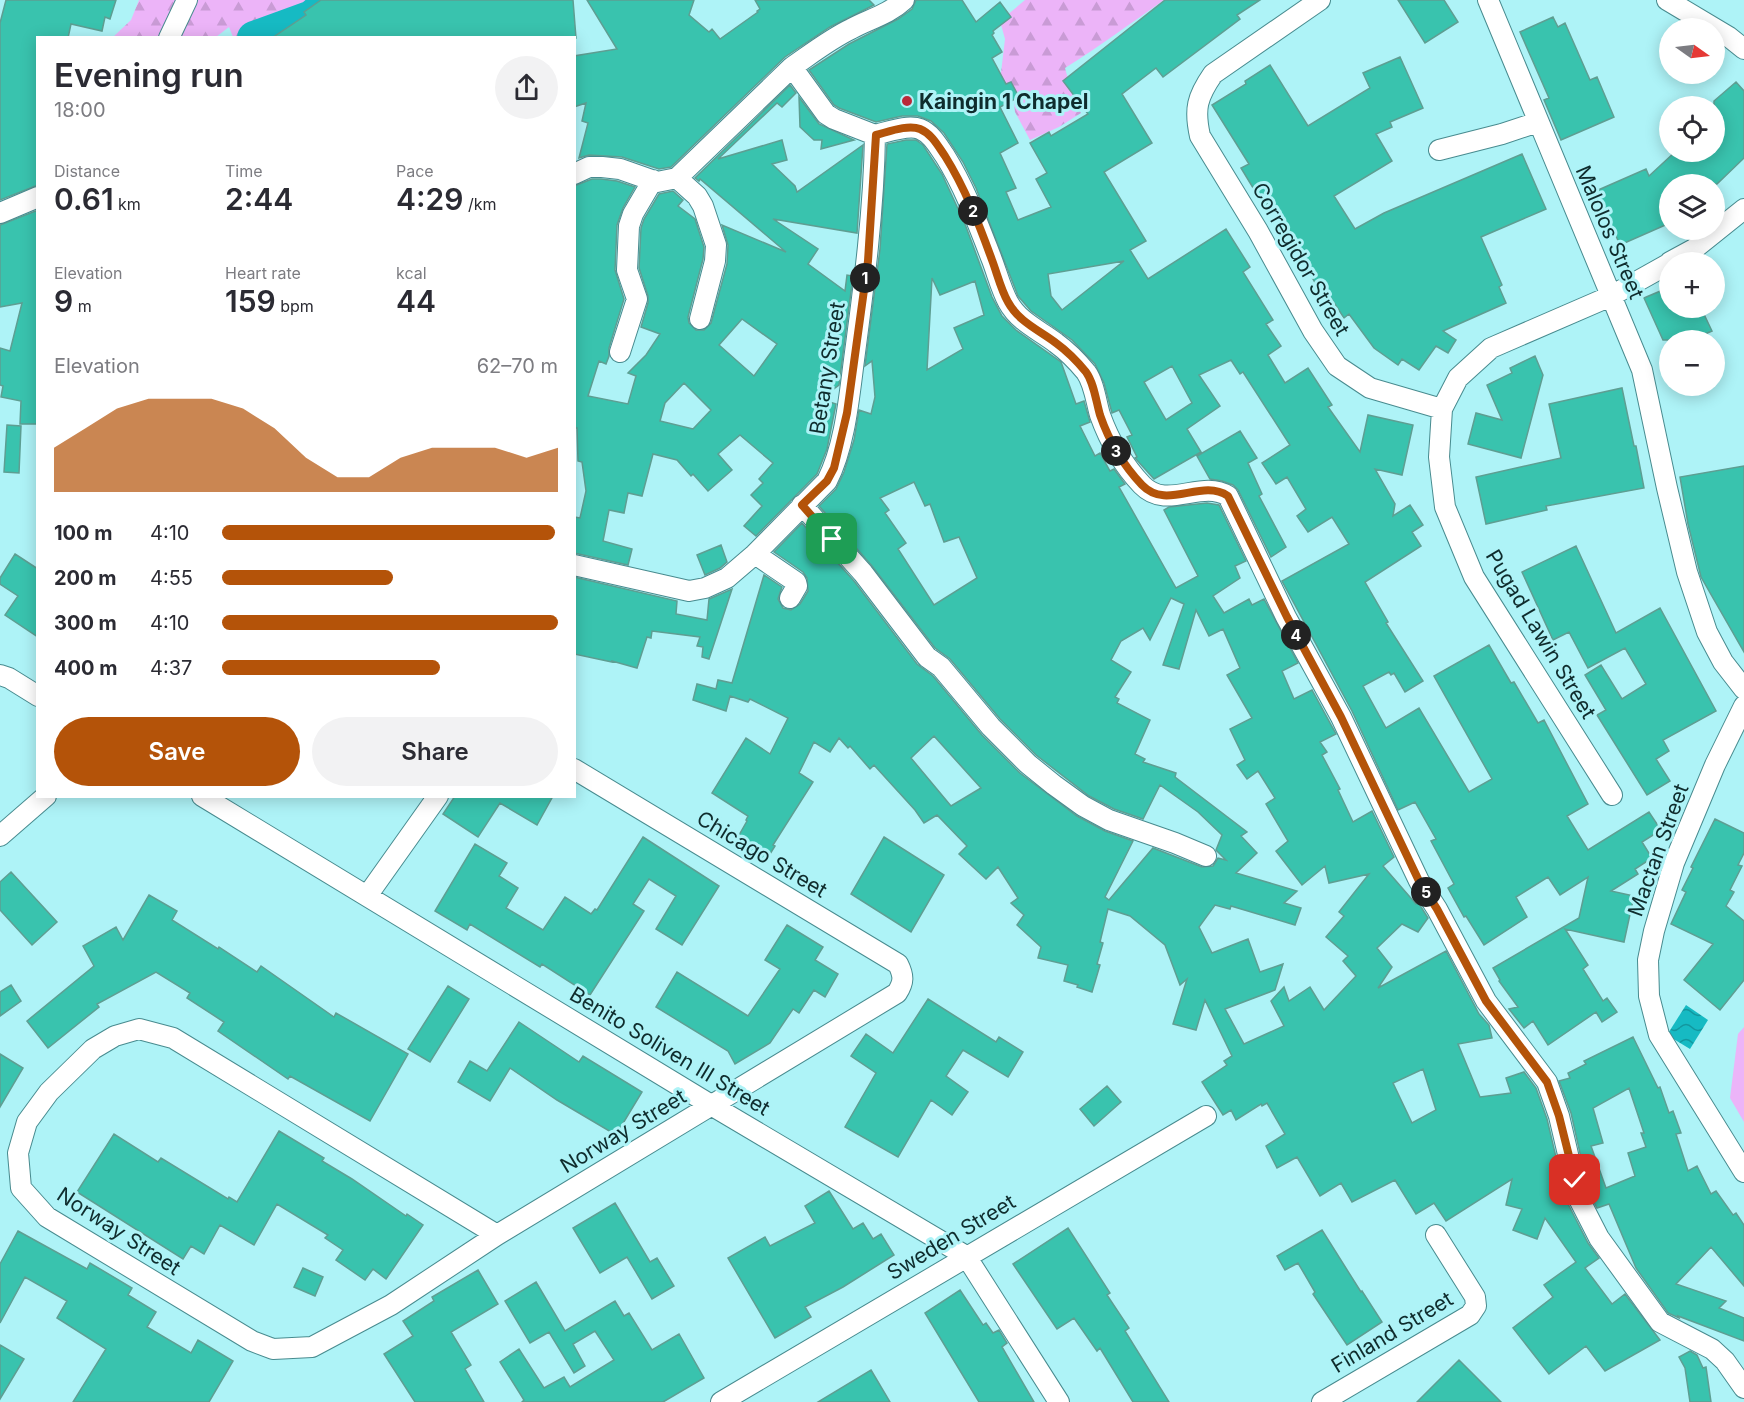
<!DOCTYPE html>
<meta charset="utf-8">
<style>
:root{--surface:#fff;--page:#f2f2f3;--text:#2b2b33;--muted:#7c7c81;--accent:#b45309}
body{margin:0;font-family:Inter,sans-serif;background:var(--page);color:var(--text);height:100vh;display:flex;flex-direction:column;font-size:22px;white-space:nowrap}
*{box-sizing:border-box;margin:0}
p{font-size:20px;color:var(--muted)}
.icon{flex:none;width:33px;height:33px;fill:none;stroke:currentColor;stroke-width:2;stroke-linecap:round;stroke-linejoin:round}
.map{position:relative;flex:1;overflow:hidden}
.details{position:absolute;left:36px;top:36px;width:540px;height:762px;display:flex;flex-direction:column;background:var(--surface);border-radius:0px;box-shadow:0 3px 15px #0003}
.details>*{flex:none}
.needle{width:39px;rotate:104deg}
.fabs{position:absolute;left:1659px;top:18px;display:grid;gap:12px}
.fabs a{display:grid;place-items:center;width:66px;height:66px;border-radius:50%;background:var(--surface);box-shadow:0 3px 15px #0003;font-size:30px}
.pin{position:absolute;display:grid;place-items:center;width:51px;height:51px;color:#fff;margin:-26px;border-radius:12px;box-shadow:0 3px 9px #0006}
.km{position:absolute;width:30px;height:30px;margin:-15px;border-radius:50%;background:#222;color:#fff;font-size:16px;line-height:30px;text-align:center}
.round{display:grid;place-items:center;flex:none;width:63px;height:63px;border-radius:32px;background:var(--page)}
.summary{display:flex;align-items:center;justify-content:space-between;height:102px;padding:0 18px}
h1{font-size:33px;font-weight:600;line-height:45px}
.metrics{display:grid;grid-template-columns:repeat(3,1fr);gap:9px;height:102px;padding:6px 18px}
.metrics div{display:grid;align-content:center}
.metrics b{font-size:30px;font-weight:600}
.metrics small{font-size:16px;font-weight:400}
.metrics p{font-size:16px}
.chart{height:168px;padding:12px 18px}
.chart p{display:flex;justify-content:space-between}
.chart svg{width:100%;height:108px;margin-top:6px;fill:var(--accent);opacity:.7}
.cta{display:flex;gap:12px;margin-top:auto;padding:12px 18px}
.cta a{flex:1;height:69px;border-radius:36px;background:var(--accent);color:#fff;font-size:24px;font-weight:600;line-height:69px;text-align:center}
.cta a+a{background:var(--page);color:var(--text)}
ul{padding:0 18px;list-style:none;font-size:20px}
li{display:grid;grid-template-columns:96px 72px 1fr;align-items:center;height:45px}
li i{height:15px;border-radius:8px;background:var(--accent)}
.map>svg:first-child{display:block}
.green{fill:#ecb4f8}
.forest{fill:url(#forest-firs)}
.water{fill:url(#water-waves)}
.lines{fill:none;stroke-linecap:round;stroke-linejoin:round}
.river{stroke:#16bac3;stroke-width:34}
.building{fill:#39c3ae;stroke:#5e9e92;stroke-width:1.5;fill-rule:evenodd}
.minor-casing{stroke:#488b8f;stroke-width:22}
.minor{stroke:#fff;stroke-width:20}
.route-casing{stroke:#fff;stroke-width:12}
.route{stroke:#b45309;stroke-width:8}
.poi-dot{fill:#ba2939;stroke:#aef3f7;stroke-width:2}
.labels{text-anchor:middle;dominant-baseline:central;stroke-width:6;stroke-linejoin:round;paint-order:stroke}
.poi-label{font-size:21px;font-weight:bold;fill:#0f2c2d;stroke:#aef3f7;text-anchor:start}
.street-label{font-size:21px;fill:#0f2c2d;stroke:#aef3f7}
</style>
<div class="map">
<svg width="1744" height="1402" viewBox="0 0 1744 1402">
<defs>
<pattern id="forest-firs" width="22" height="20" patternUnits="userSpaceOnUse" patternTransform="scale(1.5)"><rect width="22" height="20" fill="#ecb4f8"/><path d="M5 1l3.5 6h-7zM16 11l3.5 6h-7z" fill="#c99bd5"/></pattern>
<pattern id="water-waves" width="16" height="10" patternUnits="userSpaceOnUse" patternTransform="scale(1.5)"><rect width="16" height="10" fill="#16bac3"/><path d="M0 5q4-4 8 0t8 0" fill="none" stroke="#12979f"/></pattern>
</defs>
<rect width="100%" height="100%" fill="#aef3f7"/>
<path class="green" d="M1744,1027V1122L1730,1098L1738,1034Z"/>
<path class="forest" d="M139,0H180L166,37L112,38L131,20Z
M197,0H314L311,9L238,37H233L229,27L216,37L177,38Z
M1025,0H1164C1131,23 1099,47 1065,68L1074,101L1081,113L1059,127L1030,140L1015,112L1013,94L1000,81L1005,39L1000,21Z"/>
<path class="water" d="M1686,1005L1708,1020L1690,1049L1667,1035Z"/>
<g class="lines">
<path class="river" d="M254,38L312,17L331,0"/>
</g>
<path class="building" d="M6,0H116L110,19L105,17L102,31L71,24L68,38H38V185L0,200V23Z
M321,0H573L576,38H272L306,15L304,12Z
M587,0H694L689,15L709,32L712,29L720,39L758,12L757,11L760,9L755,0H869L874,5L830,27L785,57L671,167L659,169L622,157L589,155L579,158L588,123L582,121L586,103L574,107V56L617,49Z
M916,0H962L976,22L1000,2L1011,17L993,31L994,33L992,35L1002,52L992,58L1006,84L1011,82L1019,97L1000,107L1018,143L1000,153L1016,188L1006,192L1018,220L1051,207L1036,179L1047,173L1030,143L1049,132L1051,136L1088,114L1063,81L1165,0H1260L1237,15L1240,19L1163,77L1156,68L1122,94L1152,143L1104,172L1146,241L1130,250L1148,279L1226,229L1250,267L1243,272L1273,320L1266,324L1281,346L1268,355L1285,383L1308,368L1332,405L1328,407L1360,452L1368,415L1413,425L1402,475L1375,469L1395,504L1393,516L1410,505L1423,525L1412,532L1421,546L1365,582L1388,622L1386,623L1423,681L1405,692L1394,673L1391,675L1389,672L1363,686L1386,728L1419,708L1469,792L1492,779L1434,676L1489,645L1511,683L1514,682L1538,723L1544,720L1588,804L1567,816L1588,850L1649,812L1661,830L1642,842L1652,858L1635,869L1638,874L1611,891L1634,896L1624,942L1565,929L1588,965L1583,969L1603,1001L1607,998L1617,1012L1602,1022L1596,1012L1548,1045L1533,1021L1524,1028L1509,1009L1518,1007L1499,981L1500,980L1493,968L1579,918L1588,877L1560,895L1548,877L1516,897L1527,917L1484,945L1466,916L1464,917L1448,888L1454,884L1431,841L1436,839L1415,802L1398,810L1352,711L1282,581L1349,544L1332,517L1308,532L1297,516L1306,509L1287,477L1276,484L1262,463L1290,445L1243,372L1240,374L1231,360L1199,375L1220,406L1187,429L1201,452L1154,479L1135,458L1137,457L1127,437L1132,435L1119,410L1112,413L1104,383L1095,364L1072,340L1031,311L1018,296L976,188L963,162L944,133L931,121L918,116H902L876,122L839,108L834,105L809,70L849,44L898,19L912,9ZM1124,261L1062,310L1051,296L1048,274ZM1172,366L1192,403L1166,420L1144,382Z
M1398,0H1444L1458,22L1425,43Z
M1553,17L1558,27L1565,23L1590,80L1597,77L1614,117L1561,140L1544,100L1549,98L1520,32Z
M1400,57L1423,108L1390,122L1392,127L1376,134L1392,161L1334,196L1355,229L1384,213L1522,154L1546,209L1481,237L1502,285L1499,287L1506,303L1443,331L1456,340L1448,353L1436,346L1419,370L1402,359L1398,365L1374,348L1349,314L1344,318L1327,292L1322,295L1300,256L1304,254L1271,201L1264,206L1241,168L1249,164L1212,105L1246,84L1245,81L1270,65L1308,126L1370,88L1363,73Z
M1736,82L1744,91V158L1717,184H1670V223L1620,245L1596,191L1646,169L1649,176L1675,152H1714V101Z
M790,85L796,93L782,107L777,103L718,159L782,140L787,160L772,164L795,186L797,192L863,145L857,233L773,219L818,249L808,264L845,291L847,275L853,276L839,385L820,399L836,404L827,449L817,474L756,536L744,526L762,506L751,495L763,483L759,479L773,463L740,435L718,454L732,470L708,491L693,474L691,476L677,460L653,454L642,496L628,493L624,513L609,510L603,541L632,549L628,565L574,553V517L580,518L586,491L582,462L578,461L577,428H574V186L592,179H601L617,181L635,187L623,208L617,225L615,270L624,299L609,348V356L606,364L599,361L588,396L628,404L636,376L628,373L646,355L660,334L641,327L648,303V296L639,268L641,228L644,219L659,194L673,191L683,200L678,206L695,219L704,247L703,259L688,317L689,323L696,330H704L711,323L727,264L728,245L722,225L786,252L700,179L699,181L695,178ZM742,319L777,344L754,376L719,345ZM684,383L711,410L693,429L660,421L665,403Z
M799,97L819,124L854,140L821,149L822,140H814L800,127Z
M906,140H916L923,145L942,174L965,224L992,297L1002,316L1016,330L1061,362L1076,404L1084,401L1090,422L1080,426L1095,456L1100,453L1110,471L1114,469L1125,484L1119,487L1176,588L1198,576L1164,510L1169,507L1207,503L1219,505L1246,561L1235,566L1240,578L1213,596L1224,613L1249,599L1252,605L1264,599L1298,663L1282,671L1294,699L1312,690L1336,734L1320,742L1327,752L1322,755L1340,789L1338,790L1353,822L1372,811L1394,857L1383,866L1416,904L1418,902L1428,918L1418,932L1402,924L1377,948L1392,967L1378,988L1446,951L1479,1014L1489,1025L1492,1038L1458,1044L1480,1097L1511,1093L1506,1078L1524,1072L1536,1088L1547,1119L1566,1200L1588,1243L1599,1258L1585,1268L1612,1304L1625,1294L1660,1340L1605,1371L1586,1346L1549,1374L1513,1328L1553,1297L1544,1285L1576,1262L1545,1218L1537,1239L1513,1230L1522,1209L1506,1205L1512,1179L1446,1221L1434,1203L1416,1214L1395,1180L1352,1202L1341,1183L1320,1196L1297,1157L1277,1168L1266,1146L1285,1134L1267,1103L1262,1106L1261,1104L1236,1120L1231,1110L1223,1115L1202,1082L1227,1065L1224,1061L1232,1056L1205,1000L1196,1030L1173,1024L1187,979L1180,985L1165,945L1130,916L1108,909L1100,942L1103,943L1097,964L1100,965L1092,992L1077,987L1078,985L1064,981L1068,965L1038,958L1041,947L1017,925L1024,915L1011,903L1018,898L998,867L986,879L959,854L967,846L937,815L924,823L915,810L874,765L870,769L850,746L848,748L839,738L830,752L814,742L799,773L813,782L773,845L775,846L765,862L734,844L747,821L746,820L748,816L712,793L746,738L770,754L788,718L750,699L748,702L730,696L726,711L693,700L697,684L716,689L718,680L732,683L764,575L782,587L778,599L783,608L791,610L800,604L808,591L807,578L803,572L774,552L802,523L854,581L917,664L933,676L982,735L1020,773L1077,816L1105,831L1133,841L1105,897L1109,900L1153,848L1202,867L1213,866L1218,858L1226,860L1216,850L1222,835L1198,812L1160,785L1143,819L1114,809L1089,796L1036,755L1000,719L950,659L935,648L872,566L819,506L836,489L844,472L854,440L859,410L871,414L875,397L872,361L865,366L880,249L887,144ZM932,278L940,295L975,281L984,315L954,328L963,349L927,370ZM914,482L925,506L930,504L944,542L959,537L977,578L934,605L898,549L906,543L885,513L889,510L880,498ZM1171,598L1184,604L1163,665L1179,669L1196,610L1209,636L1223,629L1240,668L1227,675L1252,718L1230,729L1245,760L1237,765L1247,779L1258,771L1275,798L1266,804L1288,841L1276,851L1302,885L1325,866L1329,883L1369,874L1339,912L1344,916L1326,937L1348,956L1343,961L1356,976L1324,1010L1310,987L1289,1001L1284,987L1271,1001L1284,1026L1244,1044L1225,1009L1275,990L1283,964L1260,972L1248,939L1212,953L1199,927L1215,905L1230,909L1231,906L1295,925L1301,908L1284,903L1297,891L1236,873L1257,853L1241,836L1247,832L1175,777L1176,773L1143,762L1145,759L1135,754L1150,720L1117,703L1119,699L1115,697L1131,672L1111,660L1121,641L1143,628L1150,640ZM934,736L981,788L951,806L911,758ZM1423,1069L1436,1110L1412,1123L1393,1083Z
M38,210V424H20L21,401L1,397L3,386L0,385V348L10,351L22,303L0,307V225Z
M1670,287V308H1701L1712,331L1691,340H1663L1644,298Z
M1535,356L1543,375L1521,458L1468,444L1476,413L1502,420L1487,385L1512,373L1510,368Z
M1622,388L1634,446H1636L1644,488L1546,506L1547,510L1486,524L1476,477L1561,458L1549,404Z
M7,425L21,426L19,473L4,472Z
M1240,431L1257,458L1248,463L1262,494L1259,496L1286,547L1271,557L1238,490L1233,485L1222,481L1210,479L1197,456Z
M1744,466V652L1701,577L1688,524L1680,477Z
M721,545L727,562L720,568L705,575L697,555Z
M1576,546L1616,633L1660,608L1716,711L1663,740L1669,751L1656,759L1670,781L1647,795L1597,715L1606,710L1585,675L1601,665L1622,699L1646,684L1625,648L1588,668L1569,632L1553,640L1522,572Z
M15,554L38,569V637L5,615L18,596L0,584V578Z
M574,577L677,601L676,614L707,620L709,599L732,589L709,659L702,657L703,647L697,646L700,637L652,631L651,638L647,637L637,668L612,661V662L574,654Z
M455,796H553L537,825L500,803L478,837L443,814Z
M1715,819L1744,833V853L1738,865L1742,866L1730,890L1734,892L1726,906L1744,921V980L1720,1010L1684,980L1713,944L1671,924L1686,892L1682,890L1693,868L1691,867Z
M643,837L719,886L682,945L656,929L676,896L649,879L633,904L644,911L590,995L542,964L540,967L470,924L467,930L435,911L475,844L507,863L499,876L518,888L506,908L543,930L565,897L591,914L595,909L597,910Z
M884,837L944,875L911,932L851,894Z
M11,872L57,922L32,945L0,910V882Z
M149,895L177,911L172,920L218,949L219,947L257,972L261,966L334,1017L336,1013L408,1054L370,1121L290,1076L288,1079L218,1031L224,1022L187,998L190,993L156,972L97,1004L99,1007L48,1048L27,1021L94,966L83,946L116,927L123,940Z
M787,925L823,947L815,960L838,974L825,997L814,990L799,1013L793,1009L770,1043L735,1064L728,1051L656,1007L677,972L748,1016L780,969L765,960Z
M11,985L21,1001L0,1016V992Z
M448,986L469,999L430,1062L408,1049Z
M928,999L996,1042L999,1037L1023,1052L1008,1077L963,1050L946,1076L968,1092L952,1115L931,1100L898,1157L845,1127L876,1073L851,1056L866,1034L893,1053Z
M519,1022L579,1062L583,1056L642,1092L616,1135L557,1100L510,1068L490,1101L458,1082L470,1061L487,1071Z
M1633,1037L1658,1088L1660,1087L1669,1113L1673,1111L1681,1133L1676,1134L1688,1171L1697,1166L1711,1194L1716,1191L1733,1215L1736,1213L1744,1225V1286L1711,1247L1676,1284L1726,1301L1719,1308L1744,1318V1341L1678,1316L1679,1318L1668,1313L1636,1268L1609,1204L1597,1208L1589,1193L1571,1113L1559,1081L1570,1078L1568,1073L1586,1064L1584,1061ZM1629,1088L1644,1133H1641L1646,1147L1628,1153L1635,1176L1606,1188L1591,1146L1603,1143L1593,1108Z
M0,1054L23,1068L0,1107Z
M1107,1086L1121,1102L1094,1126L1080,1109Z
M279,1131L324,1158L322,1161L352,1179L406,1216L407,1214L423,1225L386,1279L373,1269L365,1280L336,1260L343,1250L325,1238L328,1235L277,1204L254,1245L220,1225L204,1254L191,1246L183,1259L77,1192L114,1134L158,1162L161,1158L228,1199L229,1197L237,1202Z
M829,1191L853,1229L863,1223L873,1239L881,1234L894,1255L843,1287L805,1307L811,1317L775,1338L728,1258L765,1237L770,1246L815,1223L805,1206Z
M615,1203L650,1262L657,1258L674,1286L652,1299L627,1257L600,1273L573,1228Z
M1068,1228L1110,1293L1107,1295L1129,1328L1125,1331L1169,1402H1133L1100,1348L1097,1351L1074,1318L1057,1329L1013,1264Z
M1322,1230L1361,1292L1362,1291L1382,1322L1347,1345L1313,1294L1315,1292L1298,1263L1285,1270L1277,1256Z
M18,1231L87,1269L90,1263L132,1288L128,1295L156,1312L147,1327L191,1353L198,1340L233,1361L209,1402H73L106,1349L57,1318L67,1301L25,1277L0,1323V1264Z
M303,1268L323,1277L315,1296L294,1287Z
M478,1270L498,1304L451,1332L471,1365L465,1369L484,1402H415L384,1354L413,1336L403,1321L434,1301L432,1297Z
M536,1282L565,1331L615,1301L624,1316L629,1313L652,1350L679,1334L704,1378L663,1402H522L524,1400L500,1362L519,1349L544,1388L564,1377L570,1387L614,1360L595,1331L573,1344L585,1366L574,1373L549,1332L530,1343L505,1301Z
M960,1290L983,1325L986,1323L993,1333L999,1330L1007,1343L1002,1347L1034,1402H979L925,1313Z
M0,1345L24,1359L0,1399Z
M1690,1351L1697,1355L1703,1368L1706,1367L1711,1402H1690L1685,1368L1679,1357Z
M1459,1360L1501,1402H1417Z
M871,1370L890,1402H818Z"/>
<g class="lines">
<defs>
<path id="minor" d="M1320,0L1213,74C1197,97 1194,109 1200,136L1258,231L1313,331L1337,366L1370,388L1442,409
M1488,0L1642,370L1667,488L1687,572L1707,632L1723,662L1744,689
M1667,0L1729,37L1744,49
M169,38L187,0
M875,135C888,132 908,124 920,129C932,134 938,146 945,156C965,188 978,224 992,260C997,273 1001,289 1008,302C1019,322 1039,330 1056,343C1067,351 1077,361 1086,372C1094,383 1096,401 1100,415C1109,440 1123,465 1142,485C1167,511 1201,479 1228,496L1286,617L1341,717L1419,881L1437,909L1486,1001L1547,1082L1559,1116L1578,1197L1599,1238L1660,1322L1712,1349L1725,1361L1744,1388
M875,135L834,119L826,114L792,67C811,54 830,39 851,29C869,19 888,15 904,0
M1439,150L1502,134L1538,122
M574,174L589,167H602L620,169L657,182L677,178L792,67
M677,178L697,196L703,206L716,245L715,261L700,319
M0,213L38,197
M1670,262L1694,249L1744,209
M620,352L637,299L627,270L629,226L633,214L653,180
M802,505L863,573L927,657L941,667L991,727L1028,764L1054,785L1083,806L1109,820L1175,843L1206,856
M755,554L796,582L797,586L790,598
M574,565L689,591L705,588L727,578L755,554L827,481C845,446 849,398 854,360C864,285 874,210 875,135
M0,675L9,678L38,696
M1744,706L1715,765L1674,863L1654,931L1648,960L1649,996L1659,1035L1744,1172
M1612,795L1474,577L1445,507L1439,457L1442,409L1458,378L1491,348L1611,296L1670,263
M202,796L711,1105L966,1256L1059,1402
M0,836L46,796
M367,896L438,796
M497,1235L173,1038L139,1029L115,1036L93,1049L49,1092L27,1122L18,1153L21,1188L47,1217L252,1341L273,1349L312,1347L391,1305L497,1235L897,993C904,982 904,976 898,964L574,769
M721,1402L1206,1116
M1322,1402L1470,1315L1476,1306L1475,1297L1436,1235"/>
</defs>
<use href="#minor" class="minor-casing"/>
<use href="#minor" class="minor"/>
</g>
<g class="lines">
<defs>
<path id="route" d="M832,539L802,505L827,481L834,468L847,413L868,261L876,135C888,132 908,124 920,129C932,134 938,146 945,156C965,188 979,224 992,260C997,273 1001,290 1008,302C1019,322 1039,330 1056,343C1067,351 1077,361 1086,372C1094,383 1096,401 1100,415C1109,441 1123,465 1142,485C1167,511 1201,478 1228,496L1287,617L1341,717L1419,881L1437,909L1486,1001L1547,1082L1559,1116L1575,1180"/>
</defs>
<use href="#route" class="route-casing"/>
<use href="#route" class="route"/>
</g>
<circle class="poi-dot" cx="907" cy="101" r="6"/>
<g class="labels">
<g class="poi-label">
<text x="919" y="101">Kaingin 1 Chapel</text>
</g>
<g class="street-label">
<text transform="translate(1610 232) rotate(67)">Malolos Street</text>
<text transform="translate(1301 259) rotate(60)">Corregidor Street</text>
<text transform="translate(827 368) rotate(-81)">Betany Street</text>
<text transform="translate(1541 634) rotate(59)">Pugad Lawin Street</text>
<text transform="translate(1658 850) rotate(-70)">Mactan Street</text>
<text transform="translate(762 854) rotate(31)">Chicago Street</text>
<text transform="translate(670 1051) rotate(31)">Benito Soliven Ⅲ Street</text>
<text transform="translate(623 1131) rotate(-31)">Norway Street</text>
<text transform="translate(119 1231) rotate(33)">Norway Street</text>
<text transform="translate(951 1237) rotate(-31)">Sweden Street</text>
<text transform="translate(1392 1332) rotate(-31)">Finland Street</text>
</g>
</g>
</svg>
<div class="fabs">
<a><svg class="needle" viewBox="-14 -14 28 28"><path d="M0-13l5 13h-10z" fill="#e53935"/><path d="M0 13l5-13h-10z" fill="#7c7c81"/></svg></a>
<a><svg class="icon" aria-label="locate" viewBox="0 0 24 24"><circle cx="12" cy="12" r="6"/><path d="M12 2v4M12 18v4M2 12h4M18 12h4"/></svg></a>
<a><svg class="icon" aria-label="layers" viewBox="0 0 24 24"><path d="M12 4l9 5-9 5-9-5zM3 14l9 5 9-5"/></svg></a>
<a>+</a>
<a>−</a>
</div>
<div class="pin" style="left:832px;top:539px;background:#1e9e55"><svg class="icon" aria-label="arrive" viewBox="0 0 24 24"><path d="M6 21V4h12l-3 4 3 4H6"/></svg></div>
<div class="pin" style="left:1575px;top:1180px;background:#d93025"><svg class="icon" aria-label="check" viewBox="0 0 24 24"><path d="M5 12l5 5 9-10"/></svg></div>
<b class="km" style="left:865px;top:278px">1</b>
<b class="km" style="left:973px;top:211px">2</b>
<b class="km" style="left:1116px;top:451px">3</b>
<b class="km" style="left:1296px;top:635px">4</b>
<b class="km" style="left:1426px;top:892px">5</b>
<section class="details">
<div class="summary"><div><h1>Evening run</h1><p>18:00</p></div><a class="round"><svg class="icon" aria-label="share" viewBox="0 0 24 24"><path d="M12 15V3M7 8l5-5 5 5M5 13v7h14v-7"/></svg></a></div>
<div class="metrics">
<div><p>Distance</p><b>0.61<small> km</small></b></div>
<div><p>Time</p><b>2:44</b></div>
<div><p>Pace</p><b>4:29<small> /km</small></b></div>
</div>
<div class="metrics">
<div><p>Elevation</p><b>9<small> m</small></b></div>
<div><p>Heart rate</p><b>159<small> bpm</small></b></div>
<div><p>kcal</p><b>44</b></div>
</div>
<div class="chart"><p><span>Elevation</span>62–70 m</p>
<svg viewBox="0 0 160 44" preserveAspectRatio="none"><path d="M0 44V26L10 18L20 10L30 6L40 6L50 6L60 10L70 18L80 30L90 38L100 38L110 30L120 26L130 26L140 26L150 30L160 26V44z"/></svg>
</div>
<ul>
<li><b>100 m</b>4:10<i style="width:99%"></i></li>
<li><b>200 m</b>4:55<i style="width:51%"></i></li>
<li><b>300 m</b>4:10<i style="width:100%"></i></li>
<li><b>400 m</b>4:37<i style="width:65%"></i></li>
</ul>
<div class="cta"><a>Save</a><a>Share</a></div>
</section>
</div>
